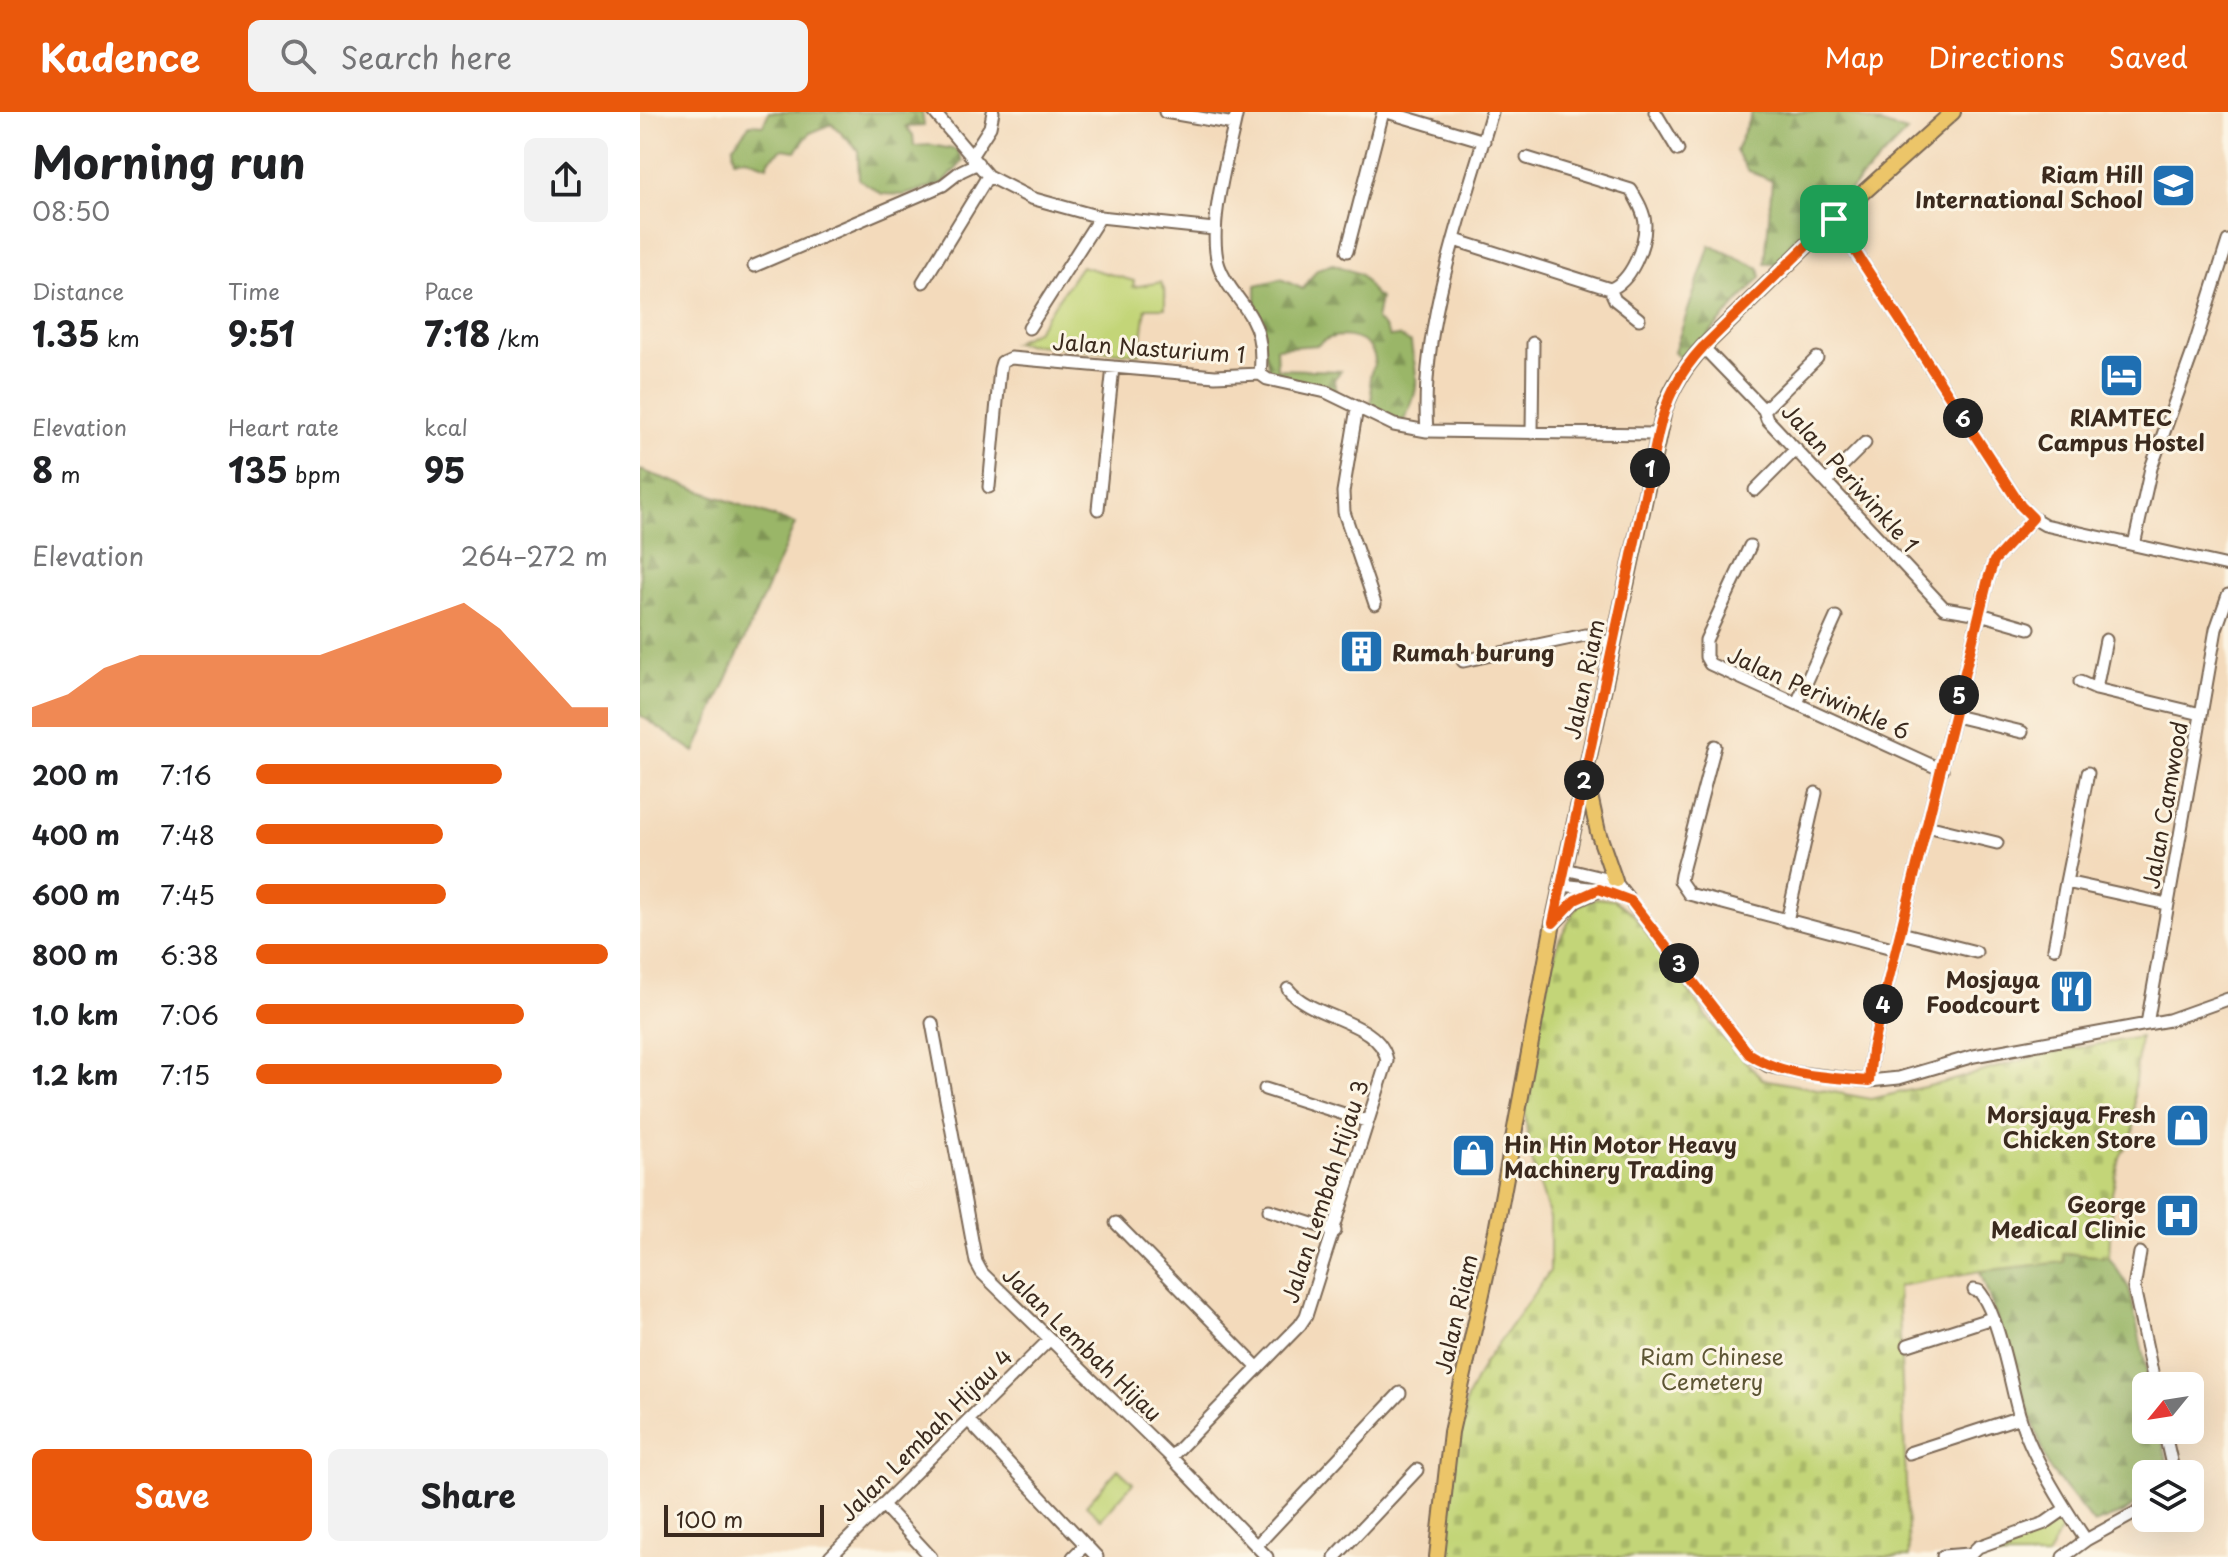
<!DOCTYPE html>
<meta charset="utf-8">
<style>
:root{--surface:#fff;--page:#f2f2f2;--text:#202124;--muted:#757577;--accent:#ea580c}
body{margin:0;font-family:"Playpen Sans",sans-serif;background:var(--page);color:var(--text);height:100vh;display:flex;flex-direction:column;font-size:30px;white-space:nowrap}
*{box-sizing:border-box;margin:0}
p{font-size:26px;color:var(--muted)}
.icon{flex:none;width:44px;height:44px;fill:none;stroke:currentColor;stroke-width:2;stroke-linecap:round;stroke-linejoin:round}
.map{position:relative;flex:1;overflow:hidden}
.details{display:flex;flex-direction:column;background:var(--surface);width:640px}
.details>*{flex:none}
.needle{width:52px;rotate:240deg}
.fabs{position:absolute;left:1492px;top:1260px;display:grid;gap:16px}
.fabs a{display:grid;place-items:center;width:72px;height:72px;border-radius:12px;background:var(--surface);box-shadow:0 8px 32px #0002;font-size:40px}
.scale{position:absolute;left:24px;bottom:20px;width:160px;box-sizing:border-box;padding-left:8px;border:4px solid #3b2a1e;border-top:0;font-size:22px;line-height:28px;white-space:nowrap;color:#3b2a1e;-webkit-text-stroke:6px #fcf5e5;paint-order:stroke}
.pin{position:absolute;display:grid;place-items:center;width:68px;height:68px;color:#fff;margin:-34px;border-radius:16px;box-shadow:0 4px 12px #0006}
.km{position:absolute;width:40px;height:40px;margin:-20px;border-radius:50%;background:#222;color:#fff;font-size:22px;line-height:40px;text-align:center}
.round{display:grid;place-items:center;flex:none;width:84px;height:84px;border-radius:12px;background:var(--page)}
.overview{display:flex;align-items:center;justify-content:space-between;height:136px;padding:0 32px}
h1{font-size:44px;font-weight:700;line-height:60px}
.figures{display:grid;grid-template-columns:repeat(3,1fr);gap:12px;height:136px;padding:8px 32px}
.figures div{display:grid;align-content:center}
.figures b{font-size:34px;font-weight:700}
.figures small{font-size:22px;font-weight:400}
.figures p{font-size:22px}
.chart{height:224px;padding:16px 32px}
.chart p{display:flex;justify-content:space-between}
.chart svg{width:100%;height:144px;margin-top:8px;fill:var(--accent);opacity:.7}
.action{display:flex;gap:16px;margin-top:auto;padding:16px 32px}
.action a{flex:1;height:92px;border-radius:12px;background:var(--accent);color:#fff;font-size:32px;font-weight:700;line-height:92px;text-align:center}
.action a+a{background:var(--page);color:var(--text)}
ul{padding:0 32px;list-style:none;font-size:26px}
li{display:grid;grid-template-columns:128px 96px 1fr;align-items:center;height:60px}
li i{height:20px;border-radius:10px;background:var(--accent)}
header{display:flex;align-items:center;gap:48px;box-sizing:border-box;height:112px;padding:0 40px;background:var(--accent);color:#fff}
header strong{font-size:38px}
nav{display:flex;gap:44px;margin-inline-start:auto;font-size:28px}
.search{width:560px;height:72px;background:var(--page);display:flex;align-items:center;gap:20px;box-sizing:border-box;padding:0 28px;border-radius:12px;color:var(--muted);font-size:30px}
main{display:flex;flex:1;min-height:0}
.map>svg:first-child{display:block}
.forest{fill:url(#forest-firs);stroke:#6a7043;stroke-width:2}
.cemetery{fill:url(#cemetery-stones);stroke:#7f804b;stroke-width:2}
.park{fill:#c3d578;stroke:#7f804b;stroke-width:2}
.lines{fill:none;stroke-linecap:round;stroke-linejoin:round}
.minor-casing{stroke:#7b6855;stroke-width:15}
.major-casing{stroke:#7b6855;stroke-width:18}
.minor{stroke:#fff;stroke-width:11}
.major{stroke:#ecc569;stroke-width:14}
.route-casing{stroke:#fff;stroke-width:16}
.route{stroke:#ea580c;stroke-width:10}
.labels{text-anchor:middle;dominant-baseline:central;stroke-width:6;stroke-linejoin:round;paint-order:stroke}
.poi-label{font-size:22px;font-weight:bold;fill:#3b2a1e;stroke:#fcf5e5;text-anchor:end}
.street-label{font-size:22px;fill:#3b2a1e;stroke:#fcf5e5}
.park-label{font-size:22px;fill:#5d5534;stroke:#fcf5e5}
</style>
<header>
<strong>Kadence</strong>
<div class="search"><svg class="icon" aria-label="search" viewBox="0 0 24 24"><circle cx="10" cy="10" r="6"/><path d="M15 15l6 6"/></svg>Search here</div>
<nav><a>Map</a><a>Directions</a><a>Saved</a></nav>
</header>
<main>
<section class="details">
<div class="overview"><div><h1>Morning run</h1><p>08:50</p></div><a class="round"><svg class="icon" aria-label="share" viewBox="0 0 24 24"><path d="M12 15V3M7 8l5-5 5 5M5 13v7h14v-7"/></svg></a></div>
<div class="figures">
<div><p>Distance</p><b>1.35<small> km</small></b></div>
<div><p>Time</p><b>9:51</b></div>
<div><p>Pace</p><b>7:18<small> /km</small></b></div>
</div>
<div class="figures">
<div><p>Elevation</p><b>8<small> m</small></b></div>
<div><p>Heart rate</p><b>135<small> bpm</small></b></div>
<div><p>kcal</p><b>95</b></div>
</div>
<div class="chart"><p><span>Elevation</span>264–272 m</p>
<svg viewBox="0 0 160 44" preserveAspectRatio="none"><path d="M0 44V38L10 34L20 26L30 22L40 22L50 22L60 22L70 22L80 22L90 18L100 14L110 10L120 6L130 14L140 26L150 38L160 38V44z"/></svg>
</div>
<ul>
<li><b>200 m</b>7:16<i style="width:70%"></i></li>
<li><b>400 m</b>7:48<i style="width:53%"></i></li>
<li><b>600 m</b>7:45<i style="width:54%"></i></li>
<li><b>800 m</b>6:38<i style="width:100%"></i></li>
<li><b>1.0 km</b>7:06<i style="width:76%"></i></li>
<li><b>1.2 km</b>7:15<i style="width:70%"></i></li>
</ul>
<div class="action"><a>Save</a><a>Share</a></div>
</section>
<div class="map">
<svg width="1588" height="1445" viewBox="0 0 1588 1445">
<defs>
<pattern id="forest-firs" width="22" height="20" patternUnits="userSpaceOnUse" patternTransform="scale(2)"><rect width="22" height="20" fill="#9ab668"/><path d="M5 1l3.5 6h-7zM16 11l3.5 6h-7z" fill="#7f9455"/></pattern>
<pattern id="cemetery-stones" width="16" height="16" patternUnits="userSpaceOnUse" patternTransform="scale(2)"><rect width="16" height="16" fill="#c3d578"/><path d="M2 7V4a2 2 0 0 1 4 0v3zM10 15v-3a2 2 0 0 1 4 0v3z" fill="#a8b767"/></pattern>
</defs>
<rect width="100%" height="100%" fill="#fcf5e5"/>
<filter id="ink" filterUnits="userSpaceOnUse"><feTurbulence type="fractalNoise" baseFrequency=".0125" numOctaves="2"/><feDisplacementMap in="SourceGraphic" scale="16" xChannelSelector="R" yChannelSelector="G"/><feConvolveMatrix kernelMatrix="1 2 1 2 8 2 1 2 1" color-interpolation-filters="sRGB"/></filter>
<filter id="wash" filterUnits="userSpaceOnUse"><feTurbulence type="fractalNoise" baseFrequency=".006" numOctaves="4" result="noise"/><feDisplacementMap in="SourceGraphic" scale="32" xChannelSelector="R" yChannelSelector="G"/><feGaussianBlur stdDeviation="1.8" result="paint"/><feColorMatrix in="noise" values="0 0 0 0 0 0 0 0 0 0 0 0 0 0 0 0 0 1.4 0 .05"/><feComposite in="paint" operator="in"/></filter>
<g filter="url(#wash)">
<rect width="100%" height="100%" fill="#f3dabb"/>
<path class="forest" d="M129,0H282L284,14L266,15L273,23L274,34L292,33L317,38L323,49L303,72L264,83L242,82L219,67L218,38L192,12L170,21L156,39L143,37L130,47L127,54L106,46L94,47L93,34L110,12L123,13Z
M1112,0H1204L1267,20L1136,153L1125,151L1132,69L1107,58L1096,39Z
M1070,133L1119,156L1121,165L1059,233L1040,246L1034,240Z
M693,152L720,162L735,183L740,186L736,208L745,216L750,225L759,224L771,231C772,243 776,253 776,265C778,280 770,296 763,310L751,308L731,290C734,281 729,275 730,265C731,256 738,250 733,241C725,222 691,219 678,233L636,236L637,257L701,259L694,267L697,279L630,262L616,200V173L641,167L663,177L677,157Z
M0,358L155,412L55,640L0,603Z
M1423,1141L1469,1145L1489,1176L1510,1274H1506V1318H1520L1530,1362H1506V1383L1485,1400L1454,1412L1409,1356L1340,1159L1423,1150Z"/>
<path class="cemetery" d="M957,786L974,788L993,802L1078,920L1122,967L1231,987L1302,971L1404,942L1500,925L1494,978V1019L1480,1045L1472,1081L1469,1145L1423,1141L1424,1150L1340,1159L1258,1174L1269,1445H803L818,1326L827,1286L844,1251L910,1159V1106L889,1039L884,990L902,886L919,828L938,793Z"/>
<path class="park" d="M441,154L494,169L493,175L521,170L525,179V196H506L500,242L373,231L396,219Z
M478,1357L493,1371L461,1407L446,1393Z
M1421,1409L1424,1412L1407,1445H1333L1339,1440L1402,1420Z"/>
</g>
<g filter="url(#ink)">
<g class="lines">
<defs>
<path id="minor" d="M294,0L348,64L391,86L460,105
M525,0L594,12
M597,0C589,40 566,116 579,154C586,175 602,188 612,207C621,223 622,244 620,262
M747,0L844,29
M1015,0L1038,38
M332,43L350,15L353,0
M1194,107L1381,394L1393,406L1405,413L1588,454
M815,128L970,177C991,170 1005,134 1005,113C1005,101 997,88 991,78L887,46
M707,139L743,0
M114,154L303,73L321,59L338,51
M283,170L348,64
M970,177L975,188L999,207
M389,216L460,105L574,117
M1063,235L1124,298L1127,307L1304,496L1340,502L1389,516
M717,296L703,380L704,400L735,492
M1124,298L1177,246
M787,319C779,217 823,98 852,0
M892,321L893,231
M1187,369L1225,331
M349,375L360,257L362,250L371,246L575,264L620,262L627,267L686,280L754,313L787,319L1018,322
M1115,378L1156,337
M458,397L473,255
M1494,433L1511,356L1552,242L1588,129
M1110,434L1066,528V545L1070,552L1302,658
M823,549L945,523L973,532
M1440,570L1456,577L1561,602
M1456,577L1466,528
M1157,591L1196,505
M1315,604L1382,620
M1075,634L1041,763L1040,769L1049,782L1256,837
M1448,661L1426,770L1527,792
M1287,714L1357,731
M925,757L975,769L1109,942L1128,954L1158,961L1229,969L1259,966L1334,944L1529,908L1588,887
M921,773L959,777L987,787
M1147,809L1176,681
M1261,821L1336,840
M1414,836L1426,770
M292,911L336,1150L342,1161L531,1345L627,1445
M1507,912L1576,517L1588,483
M1229,969L1232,938L1240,902L1348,467L1354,449L1393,406
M625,977L726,1009
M629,1098L695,1119
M476,1111L618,1256
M1500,1141L1494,1176L1515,1274
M1334,1178L1339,1179C1359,1203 1370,1271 1379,1302C1390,1342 1423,1394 1446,1428L1423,1445
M1268,1233L1352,1206
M328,1308L457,1445
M1524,1318L1534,1362
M1269,1341L1380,1305
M531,1345L660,1213L666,1204L747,949C741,908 671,907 648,877
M243,1393L291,1445
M1446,1428L1506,1395
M616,1434L760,1281
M1303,1444L1329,1442
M190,1445L409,1228
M433,1445L445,1433
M695,1445L777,1358
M1328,1445L1338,1435L1405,1411L1425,1397"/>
<path id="major" d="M947,670L958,720L975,769
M915,809L935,788L959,777
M797,1445L811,1320L856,1119L913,811L1024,298C1033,273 1045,255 1063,235L1194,107L1313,0"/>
</defs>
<use href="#minor" class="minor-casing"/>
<use href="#major" class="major-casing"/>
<use href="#minor" class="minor"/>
<use href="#major" class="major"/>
</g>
</g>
<g class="lines" filter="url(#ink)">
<defs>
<path id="route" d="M1194,107L1381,394L1393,406L1354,449L1348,467L1240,902L1232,938L1229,969C1188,965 1144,965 1109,942L991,789L959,777L935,788L913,811L1018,322C1026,287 1038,262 1063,235Z"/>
</defs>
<use href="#route" class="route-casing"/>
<use href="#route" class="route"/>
</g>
<defs>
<symbol id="school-square" viewBox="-11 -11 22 22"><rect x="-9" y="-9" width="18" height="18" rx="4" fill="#1f6fb2" stroke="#fcf5e5"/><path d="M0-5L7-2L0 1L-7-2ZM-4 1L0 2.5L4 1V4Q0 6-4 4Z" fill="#fff"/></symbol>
<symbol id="hotel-square" viewBox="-11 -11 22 22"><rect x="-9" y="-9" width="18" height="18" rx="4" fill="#1f6fb2" stroke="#fcf5e5"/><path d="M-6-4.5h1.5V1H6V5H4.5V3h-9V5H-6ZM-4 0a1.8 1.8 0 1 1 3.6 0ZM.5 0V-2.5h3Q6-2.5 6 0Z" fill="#fff"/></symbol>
<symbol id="building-square" viewBox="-11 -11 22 22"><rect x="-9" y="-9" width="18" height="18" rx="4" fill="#1f6fb2" stroke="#fcf5e5"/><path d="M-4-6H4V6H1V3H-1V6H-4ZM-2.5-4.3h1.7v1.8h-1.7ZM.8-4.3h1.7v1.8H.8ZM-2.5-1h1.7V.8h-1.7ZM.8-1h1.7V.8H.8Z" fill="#fff"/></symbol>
<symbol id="restaurant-square" viewBox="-11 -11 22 22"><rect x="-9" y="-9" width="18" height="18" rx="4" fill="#1f6fb2" stroke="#fcf5e5"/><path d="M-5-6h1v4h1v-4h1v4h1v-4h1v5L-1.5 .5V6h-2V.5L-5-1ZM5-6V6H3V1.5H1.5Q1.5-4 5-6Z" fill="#fff"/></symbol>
<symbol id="shop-square" viewBox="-11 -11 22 22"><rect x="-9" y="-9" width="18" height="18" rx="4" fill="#1f6fb2" stroke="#fcf5e5"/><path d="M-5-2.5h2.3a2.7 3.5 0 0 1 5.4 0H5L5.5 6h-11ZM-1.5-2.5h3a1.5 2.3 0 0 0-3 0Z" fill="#fff"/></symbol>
<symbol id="hospital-square" viewBox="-11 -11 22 22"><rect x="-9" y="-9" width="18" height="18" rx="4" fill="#1f6fb2" stroke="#fcf5e5"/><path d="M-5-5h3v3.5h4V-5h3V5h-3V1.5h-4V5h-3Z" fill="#fff"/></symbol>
</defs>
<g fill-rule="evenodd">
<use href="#school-square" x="1508" y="48" width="51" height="51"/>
<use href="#hotel-square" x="1456" y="238" width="51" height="51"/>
<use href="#building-square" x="696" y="514" width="51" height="51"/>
<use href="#restaurant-square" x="1406" y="854" width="51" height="51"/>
<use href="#shop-square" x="1522" y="988" width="51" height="51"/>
<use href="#shop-square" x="808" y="1018" width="51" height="51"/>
<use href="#hospital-square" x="1512" y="1078" width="51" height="51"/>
</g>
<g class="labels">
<g class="poi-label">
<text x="1503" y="61">Riam Hill<tspan x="1503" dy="25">International School</tspan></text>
<text x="1481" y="304" text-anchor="middle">RIAMTEC<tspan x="1481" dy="25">Campus Hostel</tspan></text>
<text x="752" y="539" text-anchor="start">Rumah burung</text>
<text x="1400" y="866">Mosjaya<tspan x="1400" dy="25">Foodcourt</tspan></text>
<text x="1516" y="1001">Morsjaya Fresh<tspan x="1516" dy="25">Chicken Store</tspan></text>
<text x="864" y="1031" text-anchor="start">Hin Hin Motor Heavy<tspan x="864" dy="25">Machinery Trading</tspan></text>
<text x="1506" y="1091">George<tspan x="1506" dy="25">Medical Clinic</tspan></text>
</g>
<g class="street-label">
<text transform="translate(509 235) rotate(4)">Jalan Nasturium 1</text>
<text transform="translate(1211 365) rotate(48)">Jalan Periwinkle 1</text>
<text transform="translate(943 567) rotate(-78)">Jalan Riam</text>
<text transform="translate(1179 580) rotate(24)">Jalan Periwinkle 6</text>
<text transform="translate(1524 693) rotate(-80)">Jalan Camwood</text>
<text transform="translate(684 1079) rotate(-72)">Jalan Lembah Hijau 3</text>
<text transform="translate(815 1202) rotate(-77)">Jalan Riam</text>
<text transform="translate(443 1231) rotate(44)">Jalan Lembah Hijau</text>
<text transform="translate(285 1322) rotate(-45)">Jalan Lembah Hijau 4</text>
</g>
<g class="park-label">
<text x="1072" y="1243">Riam Chinese<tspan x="1072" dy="25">Cemetery</tspan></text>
</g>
</g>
</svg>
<div class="fabs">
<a><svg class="needle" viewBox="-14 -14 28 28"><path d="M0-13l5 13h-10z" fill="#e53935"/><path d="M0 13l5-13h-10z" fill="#757577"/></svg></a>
<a><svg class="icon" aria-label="layers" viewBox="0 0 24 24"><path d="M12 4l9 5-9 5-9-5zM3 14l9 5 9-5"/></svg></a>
</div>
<div class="scale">100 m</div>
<div class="pin" style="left:1194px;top:107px;background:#1e9e55"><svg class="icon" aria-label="arrive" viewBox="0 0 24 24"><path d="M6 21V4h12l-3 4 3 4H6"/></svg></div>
<b class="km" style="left:1010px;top:356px">1</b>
<b class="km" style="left:944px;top:668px">2</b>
<b class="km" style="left:1039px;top:851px">3</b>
<b class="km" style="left:1243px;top:892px">4</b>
<b class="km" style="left:1319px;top:583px">5</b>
<b class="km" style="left:1323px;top:306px">6</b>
</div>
</main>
